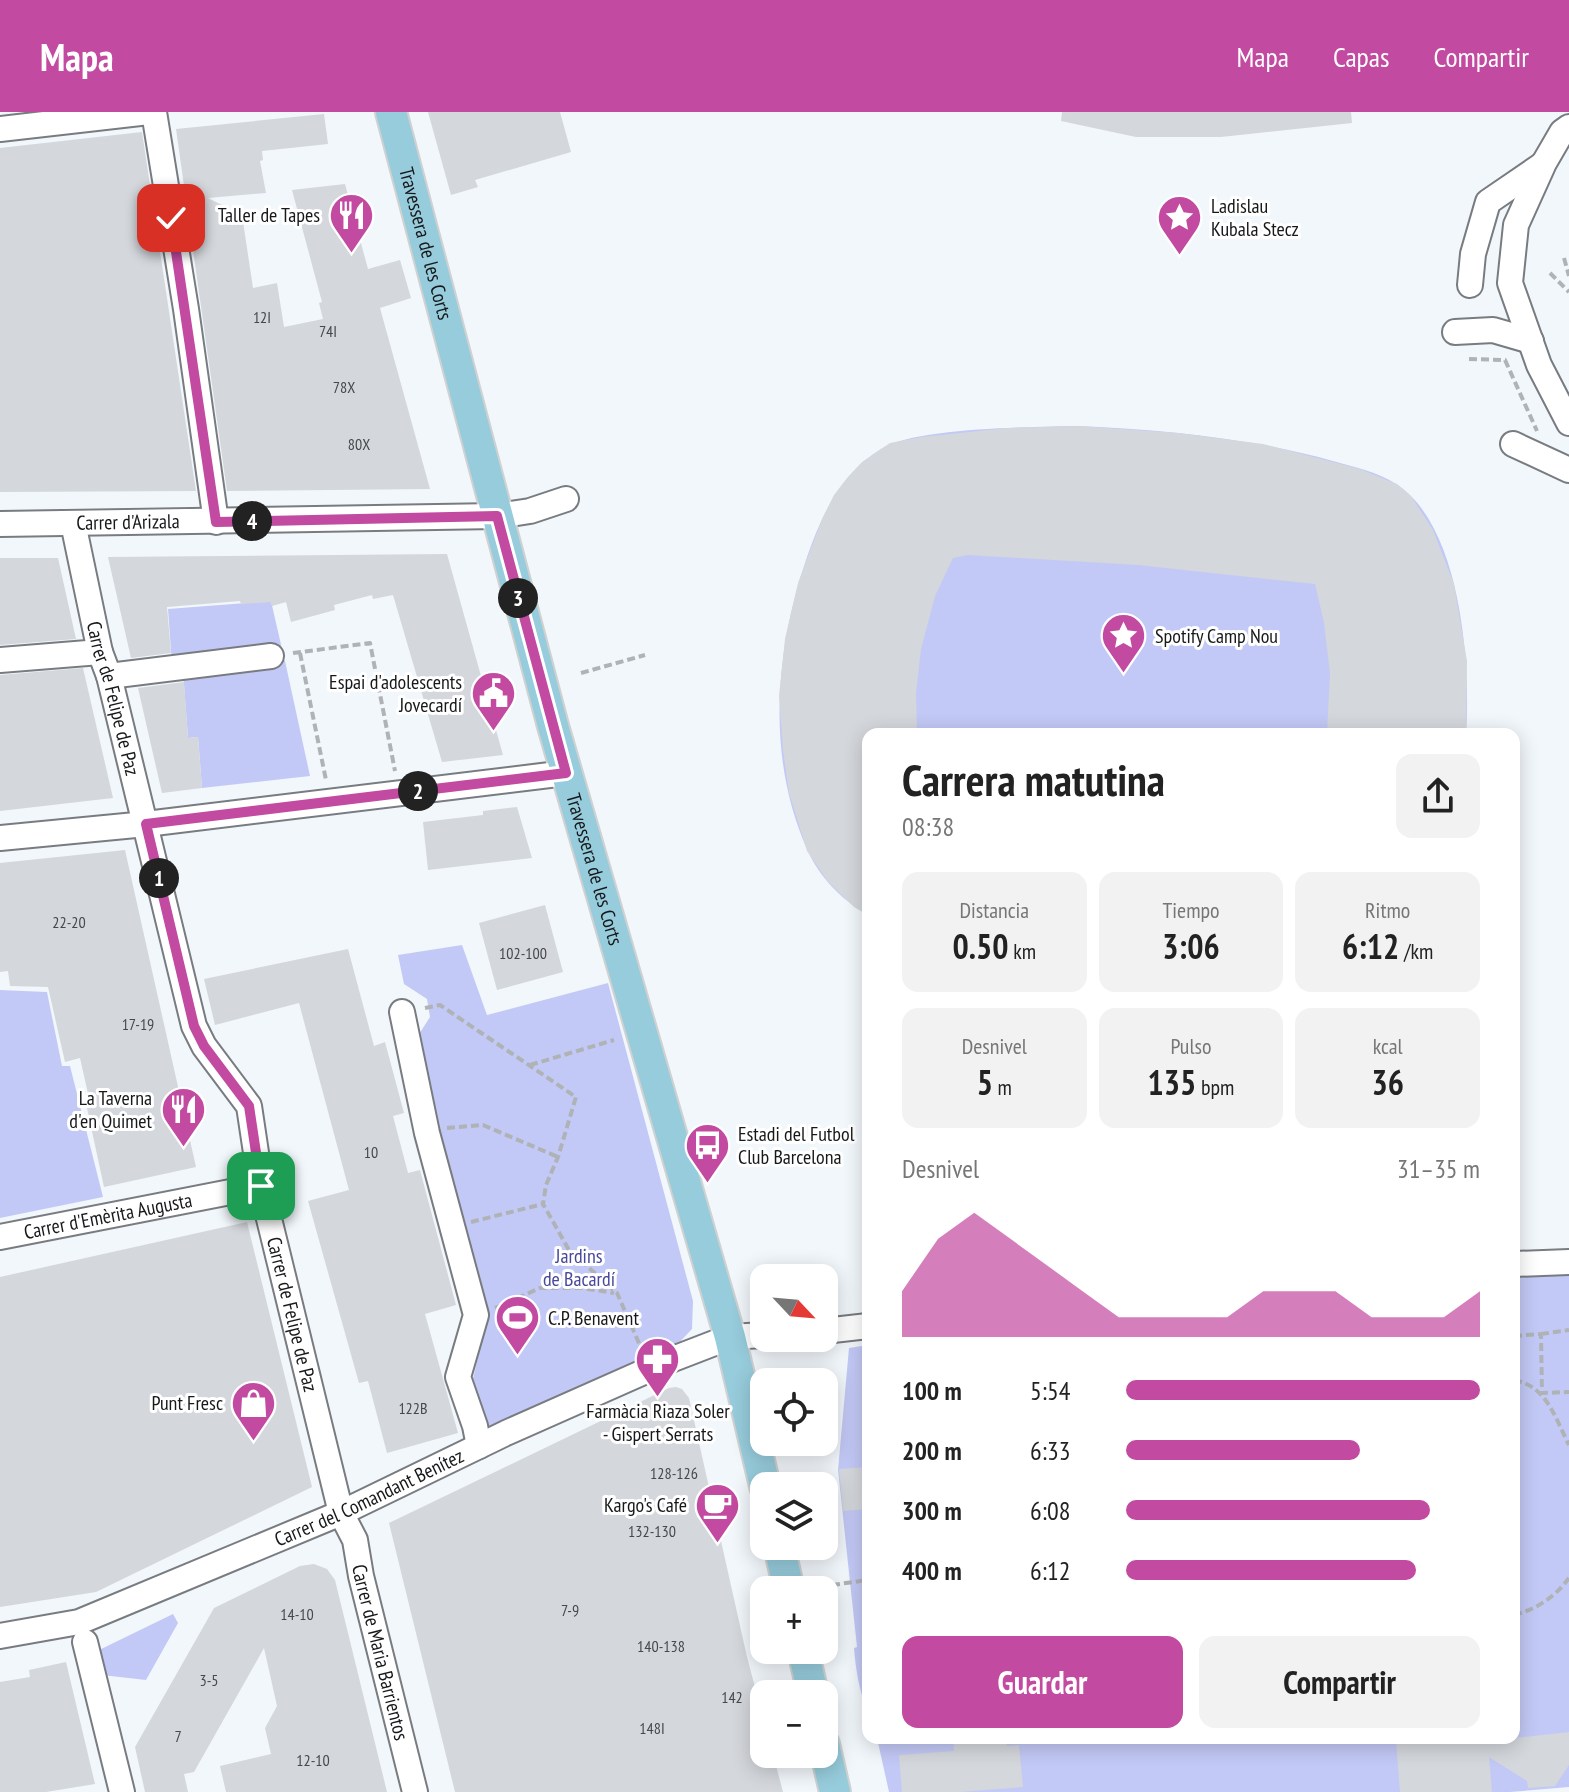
<!DOCTYPE html>
<html lang="es">
<meta charset="utf-8">
<style>
:root{--surface:#fff;--page:#f2f2f2;--text:#222;--muted:#767676;--accent:#c24aa0}
body{margin:0;font-family:"PT Sans Narrow",sans-serif;background:var(--page);color:var(--text);height:100vh;display:flex;flex-direction:column;font-size:30px;white-space:nowrap}
*{box-sizing:border-box;margin:0}
p{font-size:26px;color:var(--muted)}
.icon{flex:none;width:44px;height:44px;fill:none;stroke:currentColor;stroke-width:2;stroke-linecap:round;stroke-linejoin:round}
.map{position:relative;flex:1;overflow:hidden}
.drawer{position:absolute;left:862px;top:616px;width:658px;height:1016px;display:flex;flex-direction:column;background:var(--surface);border-radius:16px;box-shadow:0 4px 20px #0003}
.drawer>*{flex:none}
.needle{width:52px;rotate:116deg}
.tools{position:absolute;left:750px;top:1152px;display:grid;gap:16px}
.tools a{display:grid;place-items:center;width:88px;height:88px;border-radius:16px;background:var(--surface);box-shadow:0 4px 20px #0003;font-size:40px}
.pin{position:absolute;display:grid;place-items:center;width:68px;height:68px;color:#fff;margin:-34px;border-radius:16px;box-shadow:0 4px 12px #0006}
.km{position:absolute;width:40px;height:40px;margin:-20px;border-radius:50%;background:#222;color:#fff;font-size:22px;line-height:40px;text-align:center}
.round{display:grid;place-items:center;flex:none;width:84px;height:84px;border-radius:16px;background:var(--page)}
.head{display:flex;align-items:center;justify-content:space-between;height:136px;padding:0 40px}
h1{font-size:44px;font-weight:700;line-height:60px}
.stats{display:grid;grid-template-columns:repeat(3,1fr);gap:12px;height:136px;padding:8px 40px}
.stats div{display:grid;align-content:center;border-radius:16px;background:var(--page);text-align:center}
.stats b{font-size:34px;font-weight:700}
.stats small{font-size:22px;font-weight:400}
.stats p{font-size:22px}
.chart{height:224px;padding:16px 40px}
.chart p{display:flex;justify-content:space-between}
.chart svg{width:100%;height:144px;margin-top:8px;fill:var(--accent);opacity:.7}
.action{display:flex;gap:16px;margin-top:auto;padding:16px 40px}
.action a{flex:1;height:92px;border-radius:16px;background:var(--accent);color:#fff;font-size:32px;font-weight:700;line-height:92px;text-align:center}
.action a+a{background:var(--page);color:var(--text)}
ul{padding:0 40px;list-style:none;font-size:26px}
li{display:grid;grid-template-columns:128px 96px 1fr;align-items:center;height:60px}
li i{height:20px;border-radius:10px;background:var(--accent)}
header{display:flex;align-items:center;gap:48px;box-sizing:border-box;height:112px;padding:0 40px;background:var(--accent);color:#fff}
header strong{font-size:38px}
nav{display:flex;gap:44px;margin-inline-start:auto;font-size:28px}
.map>svg:first-child{display:block}
.green{fill:#c3c9f6}
.building{fill:#d4d7dc}
.lines{fill:none;stroke-linecap:round;stroke-linejoin:round}
.minor-casing{stroke:#787c80;stroke-width:28}
.major-casing{stroke:#d0d1d1;stroke-width:34}
.path{stroke:#afb3b6;stroke-width:4;stroke-dasharray:8 4;stroke-linecap:butt}
.minor{stroke:#fff;stroke-width:24}
.major{stroke:#97ccdc;stroke-width:30}
.route-casing{stroke:#fff;stroke-width:16}
.route{stroke:#c24aa0;stroke-width:10}
.labels{text-anchor:middle;dominant-baseline:central;stroke-width:6;stroke-linejoin:round;paint-order:stroke}
.number-label{font-size:16px;fill:#46484a}
.poi-label{font-size:20px;fill:#161819;stroke:#fff;text-anchor:end}
.street-label{font-size:20px;fill:#161819;stroke:#fff}
.park-label{font-size:20px;fill:#48489b;stroke:#fff}
</style>
<header>
<strong>Mapa</strong>
<nav><a>Mapa</a><a>Capas</a><a>Compartir</a></nav>
</header>
<div class="map">
<svg width="1569" height="1680" viewBox="0 0 1569 1680">
<rect width="100%" height="100%" fill="#f2f7fb"/>
<path class="green" d="M1079,314C1165,318 1250,326 1333,349C1354,355 1378,360 1396,372C1461,413 1471,553 1466,622H868V803C842,788 819,765 807,737C766,645 775,538 807,445C822,402 841,362 881,337C915,315 1036,315 1079,314Z
M271,489L282,537L172,552L168,497Z
M285,549L310,664L202,676L198,625L188,626L183,560Z
M462,833L487,903L608,871L693,1189L692,1217L674,1236L488,1320L471,1275L487,1207L414,930L430,905L427,887L404,872L398,843Z
M0,878L47,880L62,954H70L103,1085L0,1106Z
M1569,1163V1675L1510,1680H889L877,1626H1514V1164Z
M868,1233V1600C859,1579 856,1559 854,1536L857,1535L838,1358L849,1236Z
M173,1502L178,1511L146,1568L102,1563L95,1540Z"/>
<path class="building" d="M428,0H560L571,40L475,68L478,75L451,83Z
M1062,0H1351L1352,11L1221,25H1136L1061,9Z
M324,2L328,32L262,39L263,48L260,49L266,81L208,86L242,103L253,176L277,171L284,215L323,207L319,191L322,190L292,78L345,72L368,157L400,148L411,186L380,196L430,377L227,379L176,17Z
M142,20L196,379L0,380V36Z
M1079,314L1178,321L1263,332L1360,357L1397,372L1411,384L1433,418L1454,472L1467,549L1466,622H1327L1330,561L1324,511L1315,472L1138,453L968,443L953,446L935,484L921,537L916,581L917,622H868V803L854,795L828,770L807,739L789,681L783,638L779,584L785,527L798,471L822,407L834,383L847,366L862,350L890,331L922,325L1007,316Z
M447,442L503,643L442,650L393,483L373,487L372,483L334,493L335,498L291,510L286,490L272,494L271,490L241,492L240,489L167,495L171,541L131,546L108,445Z
M0,446H58L76,527L0,533Z
M83,556L113,686L0,699V563Z
M184,570L188,626L198,625L202,676L162,681L138,576Z
M517,695L532,746L428,758L423,710L483,703V699Z
M125,738L196,1055L104,1075L85,987L89,986L80,946L65,950L48,875L10,874L8,859L0,860V751Z
M545,793L563,860L497,878L479,811Z
M348,837L374,934L385,930L404,1001L393,1004L408,1061L420,1058L456,1193L425,1202L458,1321L387,1341L368,1269L359,1271L308,1089L349,1078L299,891L215,913L204,867Z
M247,1110L312,1375L96,1480L0,1495V1165Z
M676,1275L682,1277L689,1286L747,1545L764,1609V1642H773L783,1680H455L389,1411L669,1276Z
M868,1355V1397L843,1399L839,1357Z
M314,1452L327,1457L335,1468L387,1680H226L220,1654L271,1642L265,1616L277,1594L264,1536L194,1660L184,1662L188,1680H145L135,1635L214,1496L300,1454Z
M66,1550L95,1672L46,1680H0V1570L30,1565L29,1558Z
M1569,1620V1653L1555,1674L1528,1676L1527,1669L1489,1645L1492,1680H1400L1396,1629L1514,1626Z
M953,1626H1006L1007,1634L1019,1633L1023,1675L960,1680H902L899,1643L954,1639Z"/>
<g class="lines">
<defs>
<g id="minor">
<path d="M154,0L186,197L216,410"/>
<path d="M1569,15L1562,20L1544,51L1516,113L1510,171L1539,253L1569,311"/>
<path d="M0,17L149,0"/>
<path d="M1470,173L1473,142L1488,90L1542,53"/>
<path d="M1455,220L1493,218L1531,229"/>
<path d="M1513,332L1569,358"/>
<path id="s1" d="M73,411L100,540L109,564L194,914L204,934L249,994L261,1074L341,1401L355,1428L361,1464L415,1680"/>
<path id="s2" d="M0,412L497,404L530,399L566,387"/>
<path d="M0,548L100,540"/>
<path d="M109,564L271,544"/>
<path d="M0,726L146,712L566,661"/>
<path d="M402,900L427,1021L476,1203L458,1265L475,1314L479,1334"/>
<path id="s3" d="M0,1125L261,1074"/>
<path d="M1514,1152L1569,1150"/>
<path d="M824,1219L868,1214"/>
<path id="s4" d="M0,1524L79,1510L341,1401L506,1321L673,1247L730,1225L764,1223"/>
<path d="M85,1530L122,1680"/>
</g>
<g id="major">
<path id="s5" d="M391,0L553,614L730,1225L765,1374"/>
<path d="M779,1434L789,1478"/>
<path d="M803,1538L813,1582"/>
<path d="M824,1632L835,1680"/>
</g>
</defs>
<use href="#minor" class="minor-casing"/>
<use href="#major" class="major-casing"/>
<path class="path" d="M1564,146L1569,164
M1550,161L1569,180
M1469,247L1505,248L1537,319
M293,541L370,531L395,659
M300,541L326,668
M581,561L645,543
M425,896L440,893L576,985L558,1045L546,1073L543,1092L569,1138L617,1181L642,1238
M530,953L614,928
M447,1016L483,1013L558,1045
M471,1110L543,1092
M495,1196L540,1176H582L614,1181
M1541,1222L1569,1218
M1514,1224L1541,1222L1542,1281L1569,1280
M1514,1268C1547,1274 1555,1306 1569,1333
M832,1473L868,1468
M1514,1503C1537,1497 1555,1485 1569,1466"/>
<use href="#minor" class="minor"/>
<use href="#major" class="major"/>
</g>
<g class="lines">
<defs>
<path id="route" d="M171,106L216,410L497,404L566,661L146,712L194,914L204,934L249,994L261,1074"/>
</defs>
<use href="#route" class="route-casing"/>
<use href="#route" class="route"/>
</g>
<defs>
<symbol id="restaurant-pin" viewBox="-11 -11 22 30"><path d="M0 17L-7.5 6A9.5 9.5 0 1 1 7.5 6Z" fill="#c24aa0" stroke="#fff"/><path d="M-5-6h1v4h1v-4h1v4h1v-4h1v5L-1.5 .5V6h-2V.5L-5-1ZM5-6V6H3V1.5H1.5Q1.5-4 5-6Z" fill="#fff"/></symbol>
<symbol id="sight-pin" viewBox="-11 -11 22 30"><path d="M0 17L-7.5 6A9.5 9.5 0 1 1 7.5 6Z" fill="#c24aa0" stroke="#fff"/><path d="M0-6L1.8-2.2L6-1.7L2.9 1.2L3.7 5.4L0 3.3L-3.7 5.4L-2.9 1.2L-6-1.7L-1.8-2.2Z" fill="#fff"/></symbol>
<symbol id="civic-pin" viewBox="-11 -11 22 30"><path d="M0 17L-7.5 6A9.5 9.5 0 1 1 7.5 6Z" fill="#c24aa0" stroke="#fff"/><path d="M-.6-6.5H3V-4.5H.6V-3L4-1V1h2V6H-6V1h2V-1L-.6-3ZM-1.2 2.5V6h2.4V2.5Z" fill="#fff"/></symbol>
<symbol id="bus-pin" viewBox="-11 -11 22 30"><path d="M0 17L-7.5 6A9.5 9.5 0 1 1 7.5 6Z" fill="#c24aa0" stroke="#fff"/><path d="M-5-6H5V4H4V6H2V4H-2V6H-4V4H-5ZM-3.5-4V0h7V-4ZM-3.5 1.2v1.5H-2V1.2ZM2 1.2v1.5H3.5V1.2Z" fill="#fff"/></symbol>
<symbol id="stadium-pin" viewBox="-11 -11 22 30"><path d="M0 17L-7.5 6A9.5 9.5 0 1 1 7.5 6Z" fill="#c24aa0" stroke="#fff"/><path d="M0-5a6.5 5 0 1 0 0 10a6.5 5 0 1 0 0-10ZM-3.5-1.8h7v3.6h-7Z" fill="#fff"/></symbol>
<symbol id="pharmacy-pin" viewBox="-11 -11 22 30"><path d="M0 17L-7.5 6A9.5 9.5 0 1 1 7.5 6Z" fill="#c24aa0" stroke="#fff"/><path d="M-2-6h4v4h4v4h-4v4h-4v-4h-4v-4h4Z" fill="#fff"/></symbol>
<symbol id="shop-pin" viewBox="-11 -11 22 30"><path d="M0 17L-7.5 6A9.5 9.5 0 1 1 7.5 6Z" fill="#c24aa0" stroke="#fff"/><path d="M-5-2.5h2.3a2.7 3.5 0 0 1 5.4 0H5L5.5 6h-11ZM-1.5-2.5h3a1.5 2.3 0 0 0-3 0Z" fill="#fff"/></symbol>
<symbol id="cafe-pin" viewBox="-11 -11 22 30"><path d="M0 17L-7.5 6A9.5 9.5 0 1 1 7.5 6Z" fill="#c24aa0" stroke="#fff"/><path d="M-5.5-4.5H6V0H3Q3 3.5 0 3.5H-2.5Q-5.5 3.5-5.5 0ZM3-3.2v2h1.7v-2ZM-6 4.5H4V6H-6Z" fill="#fff"/></symbol>
</defs>
<g fill-rule="evenodd">
<use href="#restaurant-pin" x="326" y="78" width="51" height="69"/>
<use href="#sight-pin" x="1154" y="80" width="51" height="69"/>
<use href="#sight-pin" x="1098" y="498" width="51" height="69"/>
<use href="#civic-pin" x="468" y="556" width="51" height="69"/>
<use href="#restaurant-pin" x="158" y="972" width="51" height="69"/>
<use href="#bus-pin" x="682" y="1008" width="51" height="69"/>
<use href="#stadium-pin" x="492" y="1180" width="51" height="69"/>
<use href="#pharmacy-pin" x="632" y="1222" width="51" height="69"/>
<use href="#shop-pin" x="228" y="1266" width="51" height="69"/>
<use href="#cafe-pin" x="692" y="1368" width="51" height="69"/>
</g>
<g class="labels">
<g class="number-label">
<text x="262" y="205">12I</text>
<text x="328" y="219">74I</text>
<text x="344" y="275">78X</text>
<text x="359" y="332">80X</text>
<text x="69" y="810">22-20</text>
<text x="523" y="841">102-100</text>
<text x="138" y="912">17-19</text>
<text x="371" y="1040">10</text>
<text x="413" y="1296">122B</text>
<text x="674" y="1361">128-126</text>
<text x="652" y="1419">132-130</text>
<text x="570" y="1498">7-9</text>
<text x="297" y="1502">14-10</text>
<text x="661" y="1534">140-138</text>
<text x="209" y="1568">3-5</text>
<text x="732" y="1585">142</text>
<text x="652" y="1616">148I</text>
<text x="178" y="1624">7</text>
<text x="313" y="1648">12-10</text>
</g>
<g class="poi-label">
<text x="1211" y="94" text-anchor="start">Ladislau<tspan x="1211" dy="23">Kubala Stecz</tspan></text>
<text x="320" y="103">Taller de Tapes</text>
<text x="1155" y="524" text-anchor="start">Spotify Camp Nou</text>
<text x="462" y="570">Espai d'adolescents<tspan x="462" dy="23">Jovecardí</tspan></text>
<text x="152" y="986">La Taverna<tspan x="152" dy="23">d'en Quimet</tspan></text>
<text x="738" y="1022" text-anchor="start">Estadi del Futbol<tspan x="738" dy="23">Club Barcelona</tspan></text>
<text x="548" y="1206" text-anchor="start">C.P. Benavent</text>
<text x="223" y="1291">Punt Fresc</text>
<text x="658" y="1299" text-anchor="middle">Farmàcia Riaza Soler<tspan x="658" dy="23">- Gispert Serrats</tspan></text>
<text x="687" y="1393">Kargo's Café</text>
</g>
<g class="street-label">
<text stroke="none"><textPath href="#s5" startOffset="136">Travessera de les Corts</textPath></text>
<text stroke="none"><textPath href="#s2" startOffset="128">Carrer d'Arizala</textPath></text>
<text stroke="none"><textPath href="#s1" startOffset="180">Carrer de Felipe de Paz</textPath></text>
<text stroke="none"><textPath href="#s5" startOffset="784">Travessera de les Corts</textPath></text>
<text stroke="none"><textPath href="#s3" startOffset="110">Carrer d'Emèrita Augusta</textPath></text>
<text stroke="none"><textPath href="#s1" startOffset="828">Carrer de Felipe de Paz</textPath></text>
<text stroke="none"><textPath href="#s4" startOffset="396">Carrer del Comandant Benítez</textPath></text>
<text stroke="none"><textPath href="#s1" startOffset="1178">Carrer de Maria Barrientos</textPath></text>
</g>
<g class="park-label">
<text x="579" y="1144">Jardins<tspan x="579" dy="23">de Bacardí</tspan></text>
</g>
</g>
</svg>
<div class="tools">
<a><svg class="needle" viewBox="-14 -14 28 28"><path d="M0-13l5 13h-10z" fill="#e53935"/><path d="M0 13l5-13h-10z" fill="#767676"/></svg></a>
<a><svg class="icon" aria-label="locate" viewBox="0 0 24 24"><circle cx="12" cy="12" r="6"/><path d="M12 2v4M12 18v4M2 12h4M18 12h4"/></svg></a>
<a><svg class="icon" aria-label="layers" viewBox="0 0 24 24"><path d="M12 4l9 5-9 5-9-5zM3 14l9 5 9-5"/></svg></a>
<a>+</a>
<a>−</a>
</div>
<div class="pin" style="left:261px;top:1074px;background:#1e9e55"><svg class="icon" aria-label="arrive" viewBox="0 0 24 24"><path d="M6 21V4h12l-3 4 3 4H6"/></svg></div>
<div class="pin" style="left:171px;top:106px;background:#d93025"><svg class="icon" aria-label="check" viewBox="0 0 24 24"><path d="M5 12l5 5 9-10"/></svg></div>
<b class="km" style="left:159px;top:766px">1</b>
<b class="km" style="left:418px;top:679px">2</b>
<b class="km" style="left:518px;top:486px">3</b>
<b class="km" style="left:252px;top:409px">4</b>
<section class="drawer">
<div class="head"><div><h1>Carrera matutina</h1><p>08:38</p></div><a class="round"><svg class="icon" aria-label="share" viewBox="0 0 24 24"><path d="M12 15V3M7 8l5-5 5 5M5 13v7h14v-7"/></svg></a></div>
<div class="stats">
<div><p>Distancia</p><b>0.50<small> km</small></b></div>
<div><p>Tiempo</p><b>3:06</b></div>
<div><p>Ritmo</p><b>6:12<small> /km</small></b></div>
</div>
<div class="stats">
<div><p>Desnivel</p><b>5<small> m</small></b></div>
<div><p>Pulso</p><b>135<small> bpm</small></b></div>
<div><p>kcal</p><b>36</b></div>
</div>
<div class="chart"><p><span>Desnivel</span>31–35 m</p>
<svg viewBox="0 0 160 44" preserveAspectRatio="none"><path d="M0 44V30L10 14L20 6L30 14L40 22L50 30L60 38L70 38L80 38L90 38L100 30L110 30L120 30L130 38L140 38L150 38L160 30V44z"/></svg>
</div>
<ul>
<li><b>100 m</b>5:54<i style="width:100%"></i></li>
<li><b>200 m</b>6:33<i style="width:66%"></i></li>
<li><b>300 m</b>6:08<i style="width:86%"></i></li>
<li><b>400 m</b>6:12<i style="width:82%"></i></li>
</ul>
<div class="action"><a>Guardar</a><a>Compartir</a></div>
</section>
</div>
